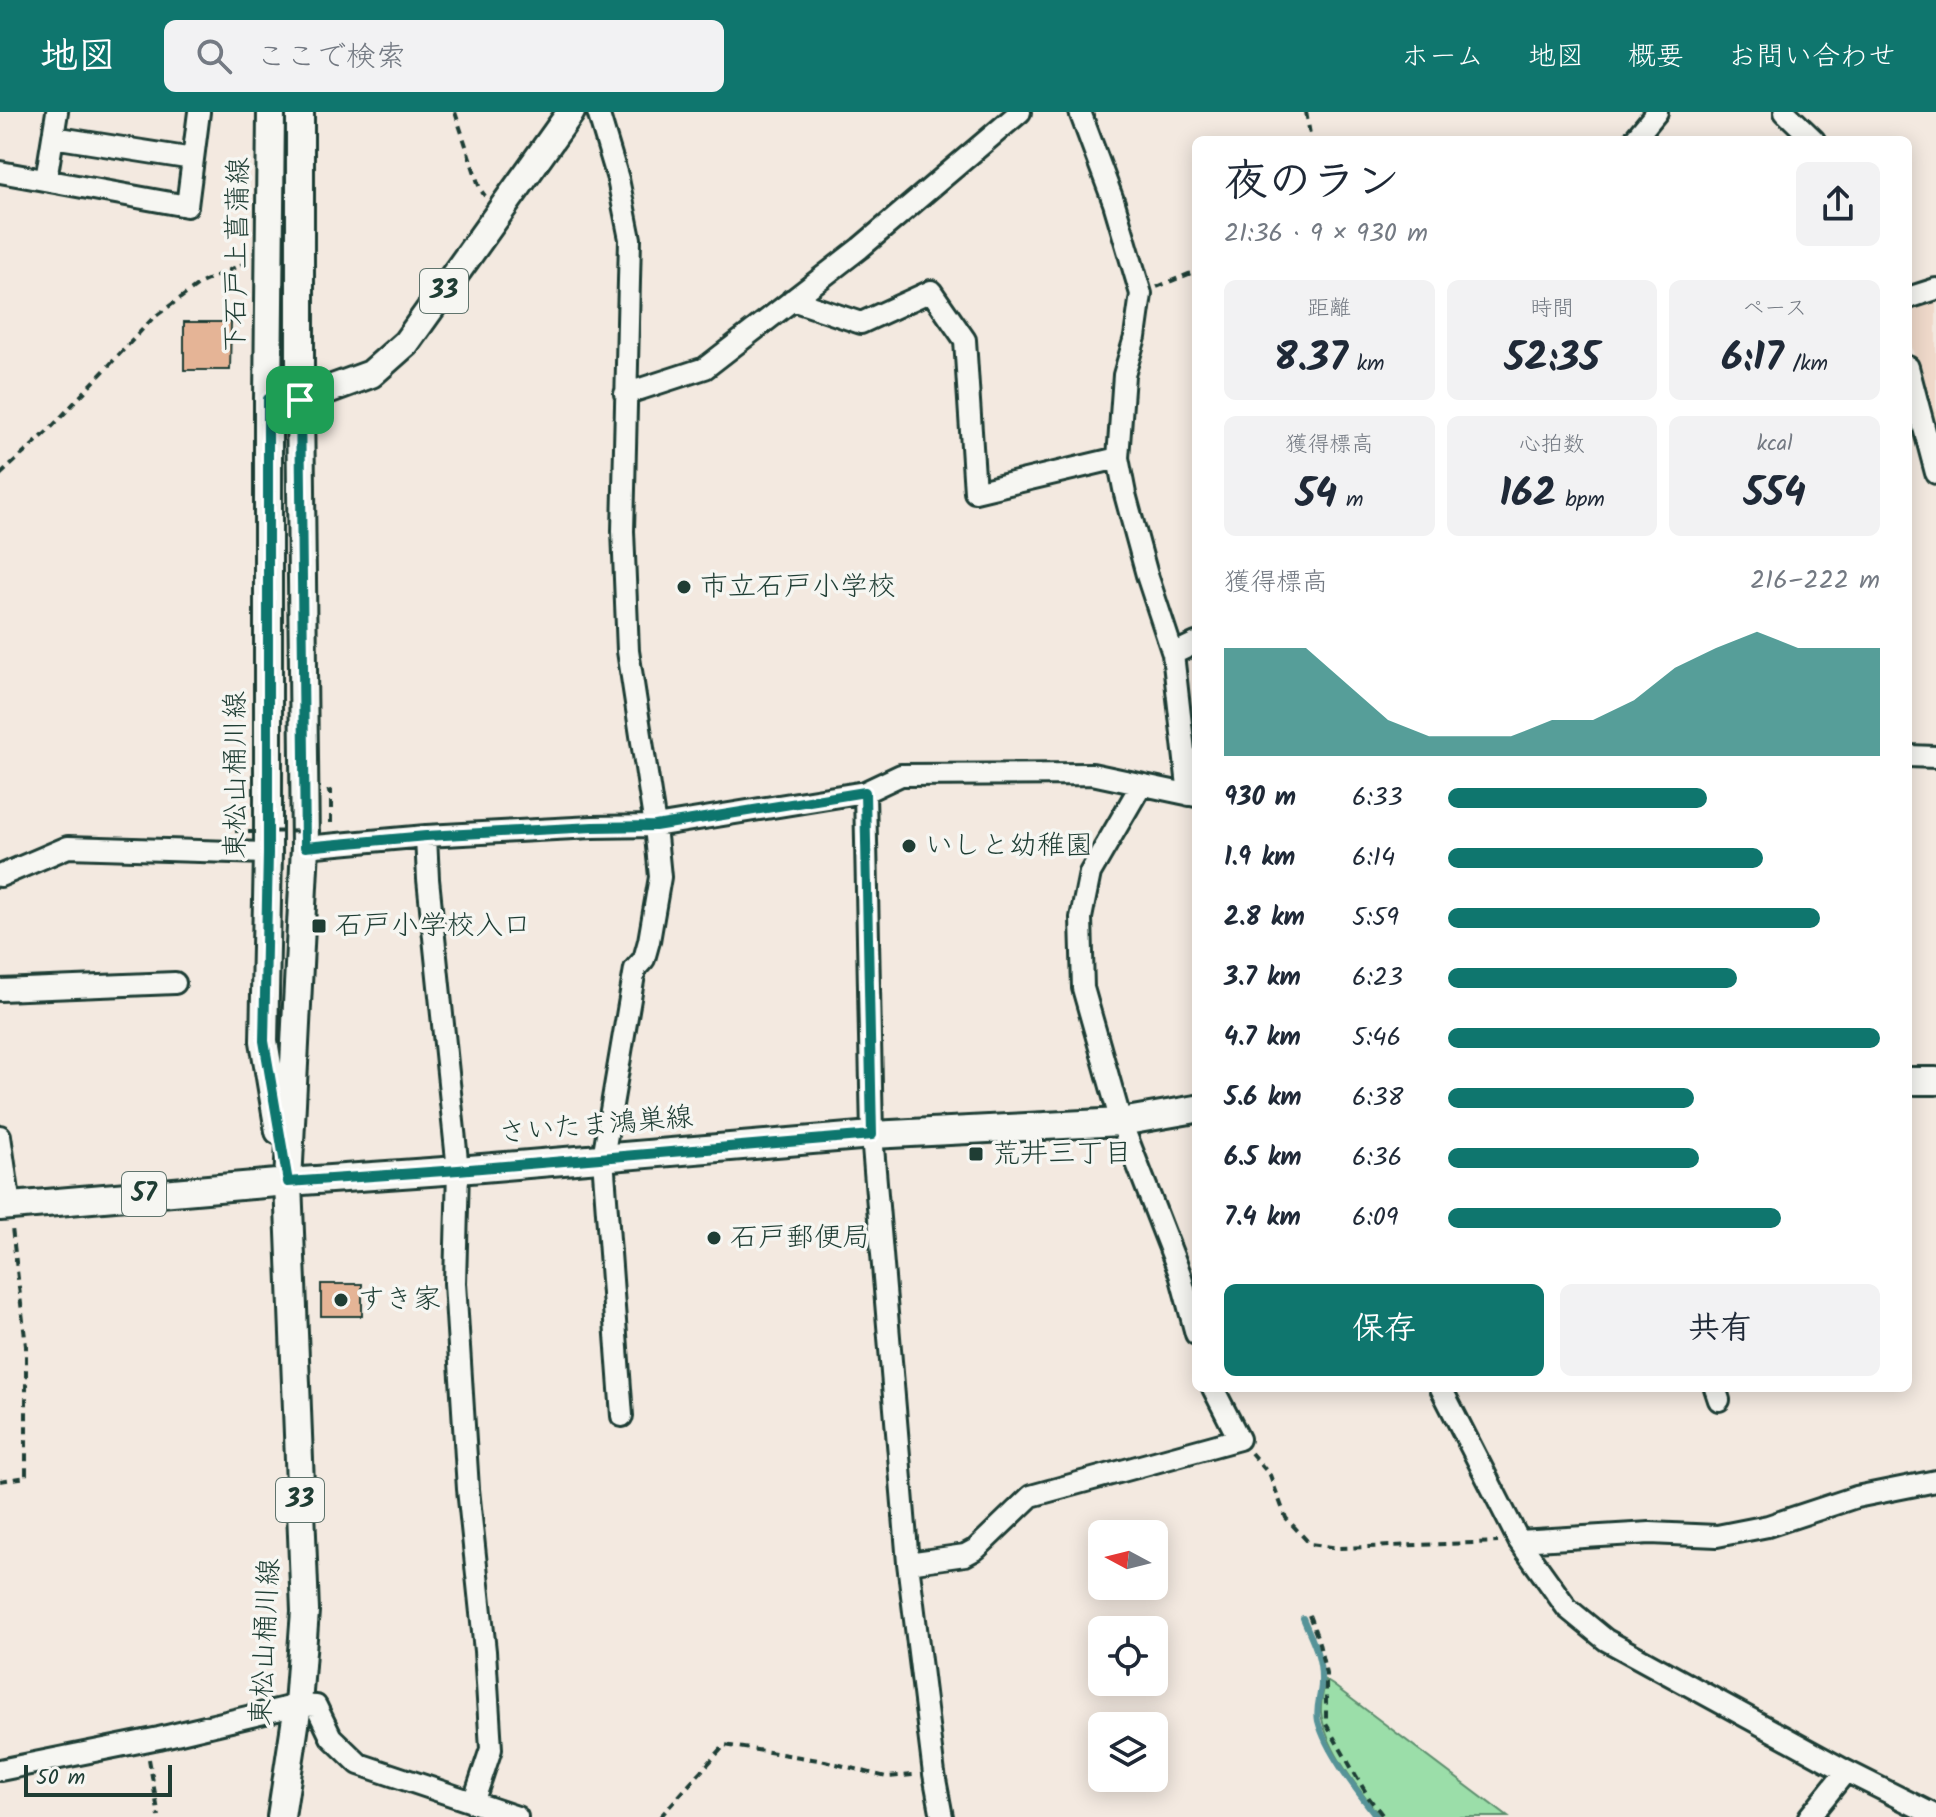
<!DOCTYPE html>
<html lang="ja">
<meta charset="utf-8">
<style>
:root{--surface:#fff;--page:#f2f2f3;--text:#1f2937;--muted:#747a83;--accent:#0f766e}
body{margin:0;font-family:Kalam,"Klee One",sans-serif;background:var(--page);color:var(--text);height:100vh;display:flex;flex-direction:column;font-size:30px;white-space:nowrap}
*{box-sizing:border-box;margin:0}
p{font-size:26px;color:var(--muted)}
.icon{flex:none;width:44px;height:44px;fill:none;stroke:currentColor;stroke-width:2;stroke-linecap:round;stroke-linejoin:round}
.map{position:relative;flex:1;overflow:hidden}
.sheet{position:absolute;left:1192px;top:24px;width:720px;height:1256px;display:flex;flex-direction:column;background:var(--surface);border-radius:12px;box-shadow:0 4px 20px #0003}
.sheet>*{flex:none}
.needle{width:52px;rotate:277deg}
.fabs{position:absolute;left:1088px;top:1408px;display:grid;gap:16px}
.fabs a{display:grid;place-items:center;width:80px;height:80px;border-radius:12px;background:var(--surface);box-shadow:0 4px 20px #0003;font-size:40px}
.scale{position:absolute;left:24px;bottom:20px;width:148px;box-sizing:border-box;padding-left:8px;border:4px solid #1f3d34;border-top:0;font-size:22px;line-height:28px;white-space:nowrap;color:#1f3d34;-webkit-text-stroke:6px #f6f6f2;paint-order:stroke}
.pin{position:absolute;display:grid;place-items:center;width:68px;height:68px;color:#fff;margin:-34px;border-radius:16px;box-shadow:0 4px 12px #0006}
.round{display:grid;place-items:center;flex:none;width:84px;height:84px;border-radius:12px;background:var(--page)}
.overview{display:flex;align-items:center;justify-content:space-between;height:136px;padding:0 32px}
h1{font-size:44px;font-weight:700;line-height:60px}
.figures{display:grid;grid-template-columns:repeat(3,1fr);gap:12px;height:136px;padding:8px 32px}
.figures div{display:grid;align-content:center;border-radius:12px;background:var(--page);text-align:center}
.figures b{font-size:40px;font-weight:700}
.figures small{font-size:22px;font-weight:400}
.figures p{font-size:22px}
.chart{height:224px;padding:16px 32px}
.chart p{display:flex;justify-content:space-between}
.chart svg{width:100%;height:144px;margin-top:8px;fill:var(--accent);opacity:.7}
.cta{display:flex;gap:16px;margin-top:auto;padding:16px 32px}
.cta a{flex:1;height:92px;border-radius:12px;background:var(--accent);color:#fff;font-size:32px;font-weight:700;line-height:92px;text-align:center}
.cta a+a{background:var(--page);color:var(--text)}
ul{padding:0 32px;list-style:none;font-size:26px}
li{display:grid;grid-template-columns:128px 96px 1fr;align-items:center;height:60px}
li i{height:20px;border-radius:10px;background:var(--accent)}
header{display:flex;align-items:center;gap:48px;box-sizing:border-box;height:112px;padding:0 40px;background:var(--accent);color:#fff}
header strong{font-size:38px}
nav{display:flex;gap:44px;margin-inline-start:auto;font-size:28px}
.search{width:560px;height:72px;background:var(--page);display:flex;align-items:center;gap:20px;box-sizing:border-box;padding:0 28px;border-radius:12px;color:var(--muted);font-size:30px}
.map>svg:first-child{display:block}
.built{fill:#efd9ca}
.green{fill:#9bdea9;stroke:#5d8e6e;stroke-width:2}
.lines{fill:none;stroke-linecap:round;stroke-linejoin:round}
.stream{stroke:#579398;stroke-width:6}
.building{fill:#e5b496;stroke:#1f3d34;stroke-width:2}
.minor-casing{stroke:#1f3d34;stroke-width:26}
.major-casing{stroke:#1f3d34;stroke-width:32}
.path{stroke:#1f3d34;stroke-width:4;stroke-dasharray:8 6;stroke-linecap:butt}
.minor{stroke:#f6f6f2;stroke-width:20}
.major{stroke:#f6f6f2;stroke-width:26}
.path-bridge{stroke:#1f3d34;stroke-width:4;stroke-dasharray:8 6;stroke-linecap:butt}
.route-casing{stroke:#fff;stroke-width:16}
.route{stroke:#0f766e;stroke-width:10}
.poi-dot{fill:#1f3d34;stroke:#f6f6f2;stroke-width:3}
.labels{text-anchor:middle;dominant-baseline:central;stroke-width:7;stroke-linejoin:round;paint-order:stroke}
.shield{fill:#f6f6f2;stroke:#60746d;stroke-width:2}
.shield-label{font-size:26px;font-weight:bold;fill:#1f3d34}
.street-label{font-size:28px;fill:#1f3d34;stroke:#f6f6f2}
.poi-label{font-size:28px;fill:#1f3d34;stroke:#f6f6f2;text-anchor:start}
</style>
<header>
<strong>地図</strong>
<div class="search"><svg class="icon" aria-label="search" viewBox="0 0 24 24"><circle cx="10" cy="10" r="6"/><path d="M15 15l6 6"/></svg>ここで検索</div>
<nav><a>ホーム</a><a>地図</a><a>概要</a><a>お問い合わせ</a></nav>
</header>
<div class="map">
<svg width="1936" height="1705" viewBox="0 0 1936 1705">
<rect width="100%" height="100%" fill="#f3e9e0"/>
<filter id="ink" filterUnits="userSpaceOnUse"><feTurbulence type="fractalNoise" baseFrequency=".0125" numOctaves="2"/><feDisplacementMap in="SourceGraphic" scale="16" xChannelSelector="R" yChannelSelector="G"/><feConvolveMatrix kernelMatrix="1 2 1 2 8 2 1 2 1" color-interpolation-filters="sRGB"/></filter>
<g filter="url(#ink)">
<path class="built" d="M1936,190V322L1908,221V199L1909,197Z"/>
<path class="green" d="M1325,1568L1333,1573L1508,1705H1380C1358,1676 1325,1636 1321,1600C1320,1590 1324,1578 1325,1568Z"/>
<g class="lines">
<path class="stream" d="M1303,1506C1313,1530 1322,1544 1321,1571C1321,1584 1315,1595 1318,1609C1326,1640 1357,1679 1377,1705"/>
</g>
<path class="building" d="M184,210H231L230,258H184Z
M321,1172H362V1204H321Z"/>
<g class="lines">
<defs>
<path id="minor" d="M598,0L618,67L630,127L623,419L628,539L655,714L660,765L649,829L644,847L635,857L603,1046L622,1304
M1080,0L1114,91L1141,182L1135,225L1124,263L1118,346L1125,382L1147,463L1173,542L1189,683
M1785,0L1814,28
M53,25L193,47
M1634,28L1657,0
M0,60L187,94L199,0
M46,68L57,0
M1908,186L1936,177
M792,188L861,211L931,179L965,228L975,380L1118,346
M1908,255L1936,361
M625,282L705,256L860,136L1020,0
M1173,542L1196,531
M1908,644L1936,645
M1141,673L1090,761L1081,806L1083,876L1121,1010L1180,1162L1196,1222
M865,680L872,1023L908,1451L934,1662L942,1705
M426,724L428,767L458,1058L455,1171L468,1377L485,1539L491,1637L473,1691
M305,735L426,724L593,715L655,714L865,680L901,663L1092,662L1196,684
M0,764L68,735L268,741
M0,878L175,871
M0,1024L10,1094
M1441,1276L1519,1429L1567,1496L1606,1528L1846,1659L1936,1704
M1715,1276L1719,1288
M1519,1429L1650,1421L1717,1424L1768,1414L1856,1385L1936,1369
M908,1451L965,1443L976,1437L1031,1384L1239,1327L1213,1276
M0,1658L159,1626L298,1593L316,1594L331,1625L359,1652L517,1705
M1809,1705L1846,1659"/>
<path id="major" d="M271,0L268,287V741L264,929L279,1019
M284,287L300,288L371,262L406,231L571,0
M1908,969H1936
M0,1095L288,1070L458,1058L872,1023L1121,1010L1196,997
M281,1705L298,1593L305,1499L288,1070L305,735L300,288V0"/>
</defs>
<use href="#minor" class="minor-casing"/>
<use href="#major" class="major-casing"/>
<path class="path" d="M455,0L480,77L485,84
M1306,0L1311,28
M1157,175L1196,159
M0,363L48,319L153,206L201,171L247,150
M327,680L331,679V714
M237,721V679H246
M1251,1341L1270,1363L1286,1406L1310,1432L1339,1436L1498,1430
M0,1369L26,1365V1234L12,1116
M1309,1503L1318,1527L1326,1562V1612L1369,1686L1384,1705
M149,1647L159,1705
M660,1705L725,1633L825,1649L886,1665L914,1663"/>
<use href="#minor" class="minor"/>
<use href="#major" class="major"/>
<path class="path-bridge" d="M248,720L321,719"/>
</g>
</g>
<g class="lines" filter="url(#ink)">
<defs>
<path id="route" d="M268,287L300,288L305,735L426,724L593,715L655,714L865,680L872,1023L458,1058L288,1070L264,929L268,741Z"/>
</defs>
<use href="#route" class="route-casing"/>
<use href="#route" class="route"/>
</g>
<g class="poi-dot">
<circle cx="684" cy="475" r="8"/>
<circle cx="909" cy="734" r="8"/>
<rect x="311" y="806" width="16" height="16" rx="4"/>
<rect x="968" y="1034" width="16" height="16" rx="4"/>
<circle cx="714" cy="1126" r="8"/>
<circle cx="341" cy="1188" r="8"/>
</g>
<g class="labels">
<g class="shield">
<rect x="420" y="157" width="48" height="44" rx="6"/>
<rect x="122" y="1060" width="44" height="44" rx="6"/>
<rect x="276" y="1366" width="48" height="44" rx="6"/>
</g>
<g class="shield-label">
<text x="444" y="179">33</text>
<text x="144" y="1082">57</text>
<text x="300" y="1388">33</text>
</g>
<g class="street-label">
<text transform="translate(238 143) rotate(-89)">下石戸上菖蒲線</text>
<text transform="translate(236 663) rotate(-90)">東松山桶川線</text>
<text transform="translate(596 1014) rotate(-5)">さいたま鴻巣線</text>
<text transform="translate(266 1530) rotate(-87)">東松山桶川線</text>
</g>
<g class="poi-label">
<text x="700" y="475">市立石戸小学校</text>
<text x="925" y="734">いしと幼稚園</text>
<text x="335" y="814">石戸小学校入口</text>
<text x="992" y="1042">荒井三丁目</text>
<text x="730" y="1126">石戸郵便局</text>
<text x="357" y="1188">すき家</text>
</g>
</g>
</svg>
<div class="fabs">
<a><svg class="needle" viewBox="-14 -14 28 28"><path d="M0-13l5 13h-10z" fill="#e53935"/><path d="M0 13l5-13h-10z" fill="#747a83"/></svg></a>
<a><svg class="icon" aria-label="locate" viewBox="0 0 24 24"><circle cx="12" cy="12" r="6"/><path d="M12 2v4M12 18v4M2 12h4M18 12h4"/></svg></a>
<a><svg class="icon" aria-label="layers" viewBox="0 0 24 24"><path d="M12 4l9 5-9 5-9-5zM3 14l9 5 9-5"/></svg></a>
</div>
<div class="scale">50 m</div>
<div class="pin" style="left:300px;top:288px;background:#1e9e55"><svg class="icon" aria-label="arrive" viewBox="0 0 24 24"><path d="M6 21V4h12l-3 4 3 4H6"/></svg></div>
<section class="sheet">
<div class="overview"><div><h1>夜のラン</h1><p>21:36 · 9 × 930 m</p></div><a class="round"><svg class="icon" aria-label="share" viewBox="0 0 24 24"><path d="M12 15V3M7 8l5-5 5 5M5 13v7h14v-7"/></svg></a></div>
<div class="figures">
<div><p>距離</p><b>8.37<small> km</small></b></div>
<div><p>時間</p><b>52:35</b></div>
<div><p>ペース</p><b>6:17<small> /km</small></b></div>
</div>
<div class="figures">
<div><p>獲得標高</p><b>54<small> m</small></b></div>
<div><p>心拍数</p><b>162<small> bpm</small></b></div>
<div><p>kcal</p><b>554</b></div>
</div>
<div class="chart"><p><span>獲得標高</span>216–222 m</p>
<svg viewBox="0 0 160 44" preserveAspectRatio="none"><path d="M0 44V11L10 11L20 11L30 22L40 33L50 38L60 38L70 38L80 33L90 33L100 27L110 17L120 11L130 6L140 11L150 11L160 11V44z"/></svg>
</div>
<ul>
<li><b>930 m</b>6:33<i style="width:60%"></i></li>
<li><b>1.9 km</b>6:14<i style="width:73%"></i></li>
<li><b>2.8 km</b>5:59<i style="width:86%"></i></li>
<li><b>3.7 km</b>6:23<i style="width:67%"></i></li>
<li><b>4.7 km</b>5:46<i style="width:100%"></i></li>
<li><b>5.6 km</b>6:38<i style="width:57%"></i></li>
<li><b>6.5 km</b>6:36<i style="width:58%"></i></li>
<li><b>7.4 km</b>6:09<i style="width:77%"></i></li>
</ul>
<div class="cta"><a>保存</a><a>共有</a></div>
</section>
</div>
